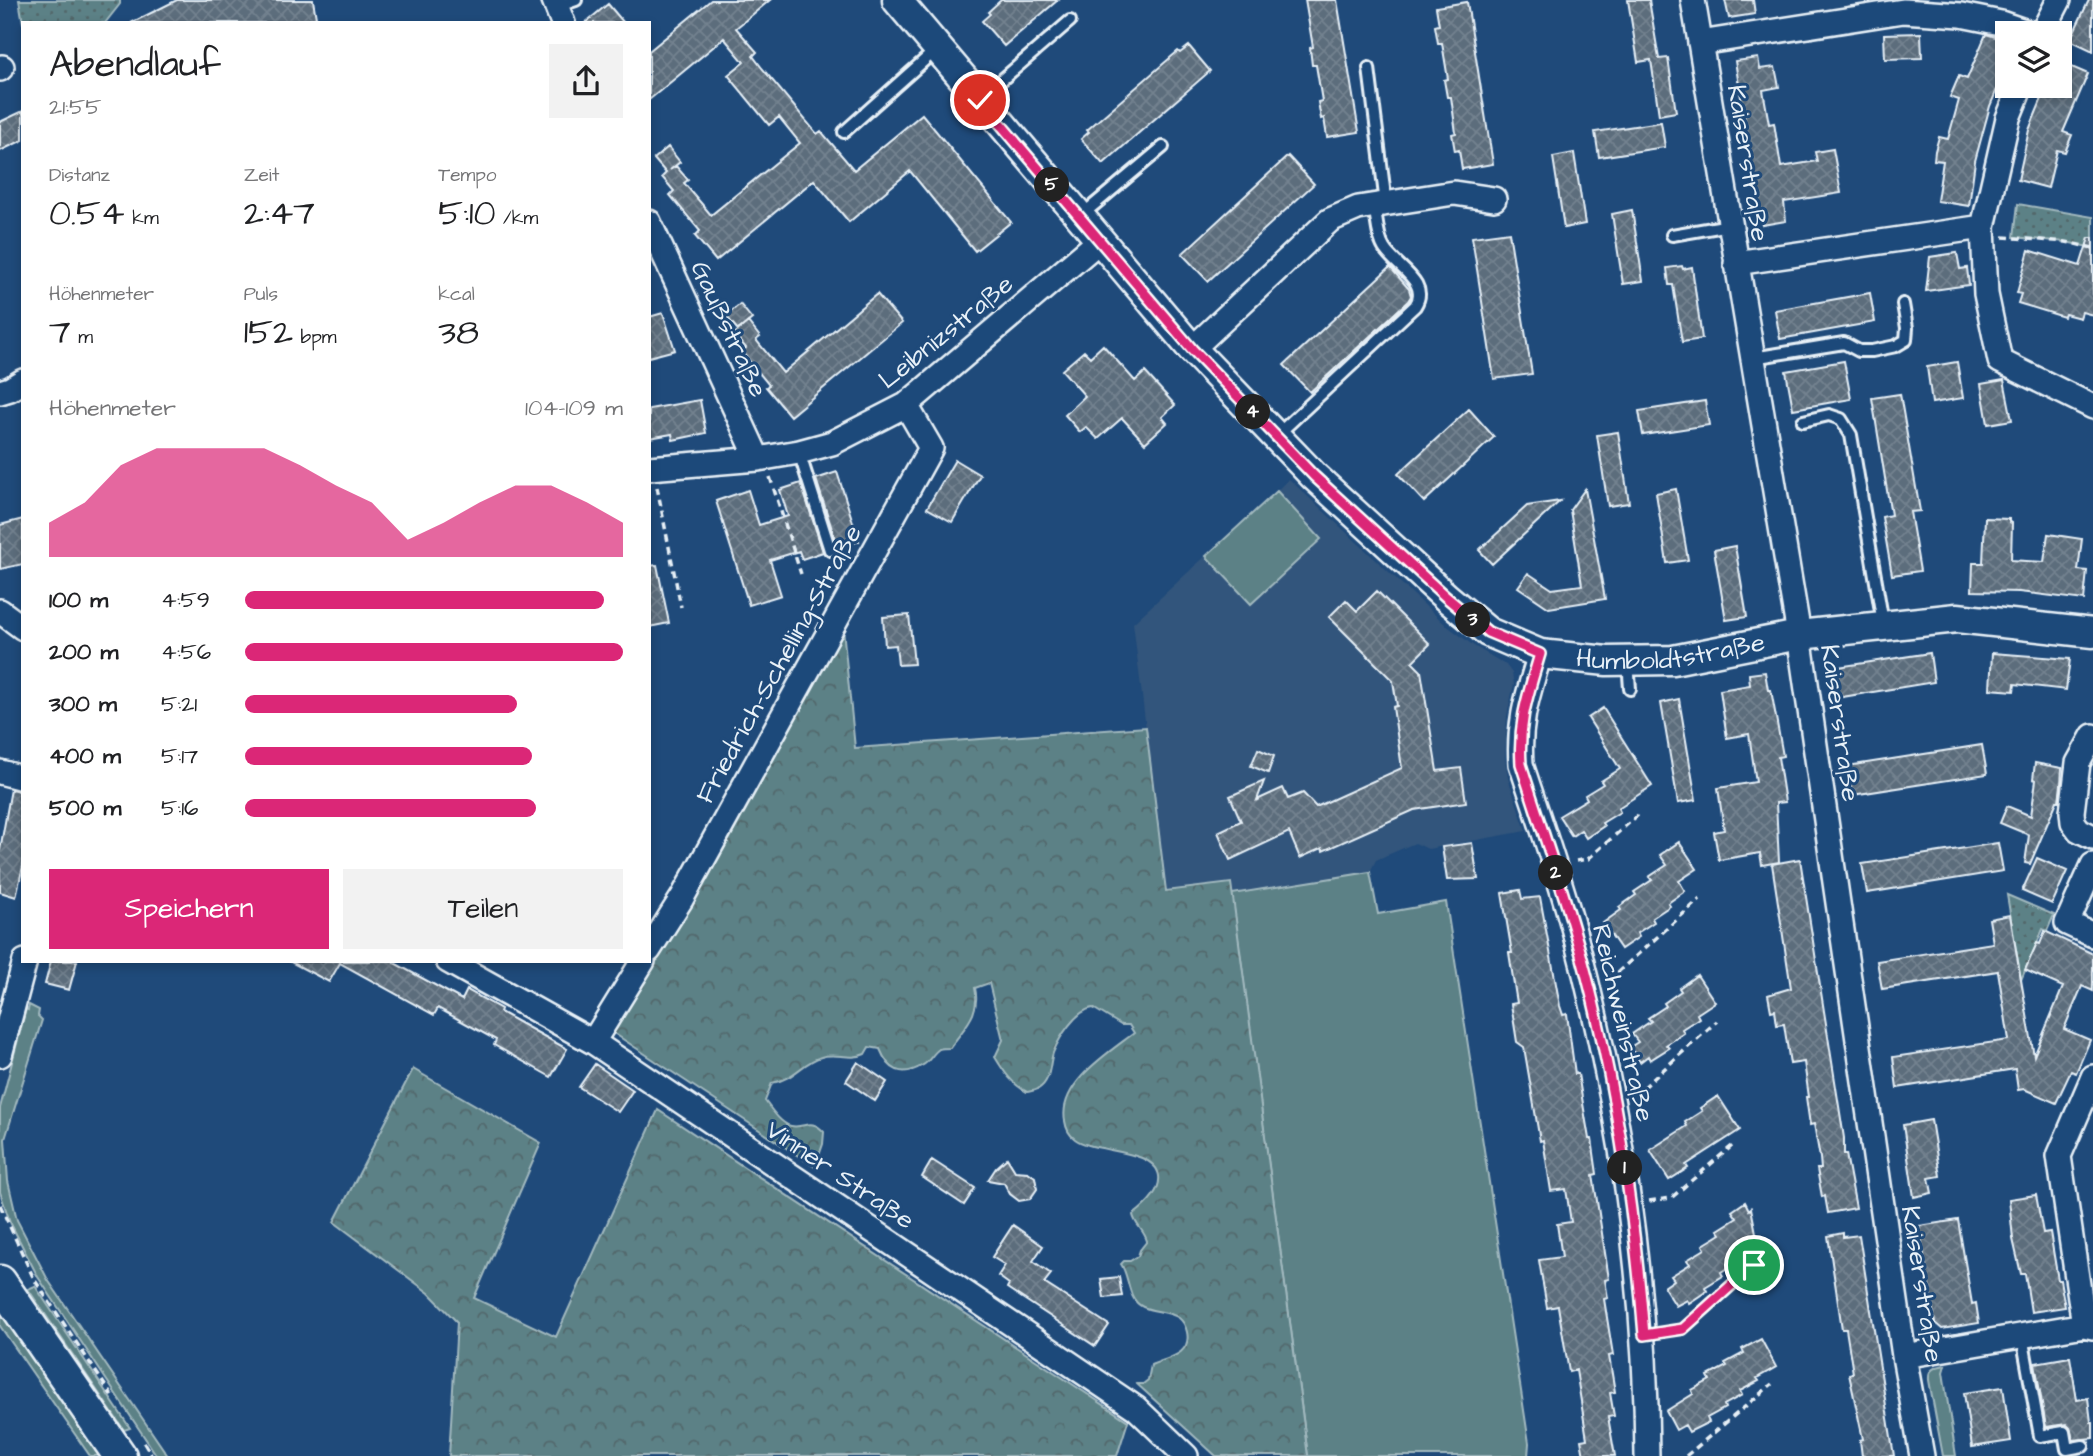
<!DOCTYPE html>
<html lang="de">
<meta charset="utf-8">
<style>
:root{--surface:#fff;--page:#f2f2f2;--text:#202124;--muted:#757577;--accent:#db2777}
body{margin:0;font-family:"Architects Daughter",sans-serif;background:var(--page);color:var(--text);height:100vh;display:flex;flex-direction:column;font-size:26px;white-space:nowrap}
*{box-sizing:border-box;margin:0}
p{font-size:23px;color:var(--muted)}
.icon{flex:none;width:38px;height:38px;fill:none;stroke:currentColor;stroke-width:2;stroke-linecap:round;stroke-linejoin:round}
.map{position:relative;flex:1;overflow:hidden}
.sheet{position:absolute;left:21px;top:21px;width:630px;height:942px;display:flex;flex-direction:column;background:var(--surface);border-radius:0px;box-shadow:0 4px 10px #0003}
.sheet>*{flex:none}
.fabs{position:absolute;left:1995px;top:21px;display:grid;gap:14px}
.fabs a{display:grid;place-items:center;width:77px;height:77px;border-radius:0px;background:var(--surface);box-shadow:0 4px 10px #0003;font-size:35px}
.pin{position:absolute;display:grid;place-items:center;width:60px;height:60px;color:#fff;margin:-30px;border:4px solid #fff;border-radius:50%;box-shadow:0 2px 7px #0007}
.km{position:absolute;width:35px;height:35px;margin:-18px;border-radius:50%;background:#222;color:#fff;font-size:19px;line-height:35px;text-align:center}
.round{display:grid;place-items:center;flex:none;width:74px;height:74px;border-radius:0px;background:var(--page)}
.summary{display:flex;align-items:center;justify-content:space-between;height:119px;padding:0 28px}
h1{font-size:38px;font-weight:600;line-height:52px}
.metrics{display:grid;grid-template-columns:repeat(3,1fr);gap:10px;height:119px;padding:7px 28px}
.metrics div{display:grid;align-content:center}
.metrics b{font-size:35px;font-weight:600}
.metrics small{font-size:19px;font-weight:400}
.metrics p{font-size:19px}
.chart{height:196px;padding:14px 28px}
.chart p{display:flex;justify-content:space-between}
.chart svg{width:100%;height:126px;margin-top:7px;fill:var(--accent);opacity:.7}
.primary-button{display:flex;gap:14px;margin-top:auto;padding:14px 28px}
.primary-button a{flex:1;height:80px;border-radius:0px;background:var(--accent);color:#fff;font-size:28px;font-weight:600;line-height:80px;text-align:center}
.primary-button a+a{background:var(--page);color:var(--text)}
ul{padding:0 28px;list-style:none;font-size:23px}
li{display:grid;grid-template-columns:112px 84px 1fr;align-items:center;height:52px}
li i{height:18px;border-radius:9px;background:var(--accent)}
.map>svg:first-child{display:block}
.built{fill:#31547b}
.grass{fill:#5b8186;stroke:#a2b9bf;stroke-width:2}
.forest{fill:url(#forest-crowns);stroke:#a2b9bf;stroke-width:2}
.park{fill:url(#park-dots);stroke:#a2b9bf;stroke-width:2}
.building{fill:url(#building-cross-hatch);stroke:#e8f1f8;stroke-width:2}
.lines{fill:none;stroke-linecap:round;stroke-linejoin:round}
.service-casing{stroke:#e8f1f8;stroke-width:16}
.minor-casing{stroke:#e8f1f8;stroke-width:28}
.tertiary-casing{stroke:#e8f1f8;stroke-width:33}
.secondary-casing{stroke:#e8f1f8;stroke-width:37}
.path{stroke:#e8f1f8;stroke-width:3.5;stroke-dasharray:7 5;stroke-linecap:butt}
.service{stroke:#1f4a7a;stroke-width:10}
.minor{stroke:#1f4a7a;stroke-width:23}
.tertiary{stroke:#1f4a7a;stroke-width:28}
.secondary{stroke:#1f4a7a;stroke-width:32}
.route-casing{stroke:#fff;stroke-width:14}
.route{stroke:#db2777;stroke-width:9}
.labels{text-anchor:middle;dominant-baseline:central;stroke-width:6;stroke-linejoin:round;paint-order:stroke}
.street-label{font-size:26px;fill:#e8f1f8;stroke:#1f4a7a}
</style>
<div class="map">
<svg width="2093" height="1456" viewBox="0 0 2093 1456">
<defs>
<pattern id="forest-crowns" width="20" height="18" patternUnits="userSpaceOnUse" patternTransform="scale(1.75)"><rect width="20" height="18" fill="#5b8186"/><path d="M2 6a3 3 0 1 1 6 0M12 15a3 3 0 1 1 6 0" fill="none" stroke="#52676b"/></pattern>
<pattern id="park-dots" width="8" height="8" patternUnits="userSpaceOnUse" patternTransform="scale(1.75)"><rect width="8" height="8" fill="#5b8186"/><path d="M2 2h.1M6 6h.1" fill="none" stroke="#52676b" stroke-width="1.8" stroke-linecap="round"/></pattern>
<pattern id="building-cross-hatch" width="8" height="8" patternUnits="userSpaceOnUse" patternTransform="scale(1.75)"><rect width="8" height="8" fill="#5c6d7c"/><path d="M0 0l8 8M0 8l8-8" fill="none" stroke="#73828f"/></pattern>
</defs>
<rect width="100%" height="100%" fill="#1f4a7a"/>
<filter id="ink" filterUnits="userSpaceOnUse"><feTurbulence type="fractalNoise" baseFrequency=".0143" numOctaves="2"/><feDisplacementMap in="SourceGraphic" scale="14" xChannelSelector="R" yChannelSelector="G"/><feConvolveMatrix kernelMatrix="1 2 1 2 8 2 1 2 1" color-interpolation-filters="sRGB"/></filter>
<g filter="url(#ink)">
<path class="built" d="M1289,479L1446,625L1474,646L1506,665L1512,673L1514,684L1507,716L1505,758L1508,778L1526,831L1428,849L1415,843L1376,860L1370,872L1232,894L1230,883L1166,891L1133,623Z"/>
<path class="grass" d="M1277,491L1321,539L1251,604L1206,556Z
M1370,872L1378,914L1446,902L1529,1443L1528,1456H1308L1232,894Z
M29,1005L39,1010L38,1016L42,1020L5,1139L8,1181L17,1220L48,1280L168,1456H157L38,1277L10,1222L0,1192V1108L26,1009L28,1010Z
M35,1286L130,1428L124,1430L28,1289Z
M0,1311L89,1440L101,1456H90L0,1326Z
M1945,1365L1943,1372L1956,1456H1943L1929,1380C1928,1369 1935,1367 1945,1365Z"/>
<path class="forest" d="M842,619L855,748L1146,727L1166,891L1231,883L1308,1456H1216L1137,1384H1143L1148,1380L1151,1365C1167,1358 1192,1355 1187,1332C1186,1327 1184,1322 1179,1318C1169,1311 1153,1312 1143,1307C1127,1300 1130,1277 1121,1264L1124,1261H1130L1138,1256L1140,1250L1147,1241C1144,1230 1135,1225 1133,1215C1145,1206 1161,1192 1159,1176C1155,1148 1093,1153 1075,1139C1068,1134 1066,1128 1065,1121C1058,1084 1108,1053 1134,1033L1129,1025H1121L1093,1008C1076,1010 1059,1038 1053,1053C1049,1065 1051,1082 1038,1089C1035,1091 1031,1091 1027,1092C1012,1084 1004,1072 995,1057L1003,1040L989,983L975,988C981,1014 964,1027 950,1048C946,1048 942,1048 939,1049C933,1053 929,1062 923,1065C902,1078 889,1071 880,1049L869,1047L865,1054C850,1061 836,1052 821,1057C803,1062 793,1080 772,1083L765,1101C771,1109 781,1124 791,1126C805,1129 810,1117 824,1132L823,1144L815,1167L609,1030Z
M413,1069L541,1143L474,1298L556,1337L658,1110L1128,1421L1117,1456H449L457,1322L429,1293L334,1222Z"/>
<path class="park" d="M19,0H120V4L105,23H23Z
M2018,204L2093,217V248L2066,242L2014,237Z
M2007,895L2054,915L2047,931L2043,929L2021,980Z"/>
<path class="building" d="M177,0H313L316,18L289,23H131Z
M711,0H770L736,28L757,52L753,56L762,68L817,134L821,131L854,170L922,114L1011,222L975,251L910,171L849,222L814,180L716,261L695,236L700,231L670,195L674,191L662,177L666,173L654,159L668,147L680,162L670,170L676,166L688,180L684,183L711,215L800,143L779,117L769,125L728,75L744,62L724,38L649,100V51Z
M1001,0H1058L1004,46L982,21L990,14L988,12Z
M1305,0H1337L1359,132L1327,137L1324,118L1321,119L1318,102L1322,101L1316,65H1312L1310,48L1313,47Z
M1628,0H1649L1659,59L1668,58L1676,112L1659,115L1651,60L1638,62Z
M1725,0H1753L1755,14L1729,18Z
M2089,0H2093V51L2070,40Z
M1467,2L1493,164L1462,169L1459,150L1455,151L1452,134L1456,133L1451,97H1447L1444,80L1448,79L1442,43H1438L1435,26L1439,25L1436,7Z
M608,4L624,23H585Z
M1921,33L1922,58L1885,59L1884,34Z
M1986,34L2002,39L1998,48L2007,51V66L1990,106L1975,161L1969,206L1937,201L1943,161L1934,160L1935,151L1939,137L1948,139L1959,100L1950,97L1959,76L1967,79Z
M1189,46L1210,71L1103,164L1081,139L1089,132L1087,130L1178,51L1180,53Z
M1758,58L1760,69L1775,67L1779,87L1763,90L1769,124L1774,123L1781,167L1817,161L1815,152L1833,149L1841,193L1784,202L1786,221L1762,225L1735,61Z
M2060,62L2088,74L2063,132L2072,135L2065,152L2057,150L2048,188L2018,180L2029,130L2047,86H2060Z
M23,111V140L0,151V122Z
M1661,122L1665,147L1599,157L1595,132Z
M1574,153L1585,224L1564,228L1553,157Z
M1288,156L1314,184L1208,281L1182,254Z
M1632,210L1643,281L1623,284L1612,214Z
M1509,232L1532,374L1494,379L1472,237Z
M2089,238H2093V315L2082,312L2080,318L2065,314L2064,317L2018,303L2021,294L2017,293L2029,250L2080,266Z
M1957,253L1960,269L1967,268L1969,285L1926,291L1930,257Z
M1682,266L1683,269L1692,267L1702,339L1682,342L1673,285H1669L1667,268Z
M1390,267L1409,289L1411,296L1408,301L1310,392L1284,365Z
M1870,293L1875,322L1780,339L1775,310Z
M877,294L902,323L790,416L766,387L769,385L742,352L746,348L734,334L748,322L760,337L756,340L783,373Z
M740,304L752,319L738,330L726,316Z
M663,313L675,350L649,357V317Z
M1103,345L1135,381L1145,372L1175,405L1162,417L1167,423L1145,443L1122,418L1098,439L1086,427L1080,432L1065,415L1085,396L1062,370L1084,351L1090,357Z
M1844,361L1851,399L1793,409L1786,371Z
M1957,362L1963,398L1932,403L1927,367Z
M2004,380L2012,420L1988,424L1981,384Z
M1900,394L1920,511L1910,512L1920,571L1892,575L1882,517L1891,515L1872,398Z
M700,400L706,433L673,440L672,434L649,438V409Z
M1705,401L1709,425L1643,435L1639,411Z
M1469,409L1494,437L1424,502L1398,474Z
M1618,432L1629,503L1608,506L1597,435Z
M955,460L980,475L952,522L927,508Z
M837,472L859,541L838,548L816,479Z
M801,483L823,552L802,559L799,551L770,560L781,595L749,605L716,501L748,490L759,525L788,516L780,490Z
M1585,489L1605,599L1549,608L1518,587L1528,573L1552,589L1582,585L1570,510Z
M1676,489L1688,560L1667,563L1656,493Z
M1560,501L1492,564L1479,550L1527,506Z
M1985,518L2009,519V522L2012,523L2011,560L2044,562L2048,534L2082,539L2078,570L2087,571L2084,600L2019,592L1972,591L1973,563H1983Z
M23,519V564L0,569V525Z
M1735,546L1747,617L1726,620L1714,550Z
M657,565L669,623L649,627V566Z
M1377,591L1430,644L1412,662L1421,671L1437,771L1461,768L1466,802L1414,810L1323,851L1322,848L1300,858L1289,832L1230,860L1218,832L1241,821L1230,796L1264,781L1257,800L1283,788L1288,799L1303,793L1316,807L1402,768L1393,707L1397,706L1393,681L1329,617L1346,600L1357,611Z
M909,615L914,664L898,665L896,645L885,646L883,617Z
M1930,653L1934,682L1836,698L1831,668Z
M1992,653L2070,659L2066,690L2015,684L2014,691L1990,689Z
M1765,672L1768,690H1771L1783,756L1778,757L1785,802L1776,803L1779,862L1762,865L1760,853L1719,860L1714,832L1724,830L1718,788L1756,782L1749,734L1727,738L1720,690L1750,685L1749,674Z
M1679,699L1696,800L1678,803L1661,703Z
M1603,708L1652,786L1618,808L1620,812L1602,823L1604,826L1586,838L1581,830L1572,836L1559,816L1587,799L1585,795L1603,784L1601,781L1620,769L1588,718Z
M1982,745L1987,774L1852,795L1847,766Z
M1258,749L1274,756L1268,773L1251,766Z
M2035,763L2062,768L2061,785L2059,801H2057L2030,864L2025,863L2029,835L2000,823L2007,806L2031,816L2036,780L2033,779Z
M11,789L23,792V866L16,897L0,892V850Z
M1679,842L1697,869L1679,881L1685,891L1668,903L1670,906L1652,918L1654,922L1637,933L1639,937L1621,949L1603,923L1621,910L1619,907L1636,895L1634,892L1652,880L1649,877L1667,865L1660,855Z
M1472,843L1478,879L1447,880L1442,847Z
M1998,843L2003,871L1867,893L1862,864Z
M2037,858L2067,871L2052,904L2022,891Z
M1800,859L1844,1138V1154H1846L1856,1208L1828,1213L1825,1196L1822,1197L1817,1169H1821L1820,1158L1814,1124L1810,1125L1806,1097H1809L1804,1062L1790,1064L1784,1024L1777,1025L1775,1010L1771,1011L1768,995L1791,988L1772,864Z
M1520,890L1522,899L1540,897L1560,1006L1563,1015L1567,1014L1575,1074H1578L1589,1139H1592L1597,1174L1593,1175L1609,1279L1605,1280L1608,1298L1604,1299L1613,1355L1609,1356L1615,1392L1610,1393L1614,1416L1608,1417L1615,1456H1584L1581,1440L1587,1439L1576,1370L1569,1372L1558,1306L1547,1308L1539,1260L1562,1257L1557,1224L1571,1222L1566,1189L1551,1191L1543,1140L1540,1141L1524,1047L1517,1042L1511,1004L1517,1003L1509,953H1512L1502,893Z
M2010,915L2034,1056L2063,987L2025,970L2037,943L2040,944L2045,931L2093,954V991L2082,986L2064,1029L2090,1040L2076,1073L2071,1071L2056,1103L2024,1089L2018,1090L2015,1069L1897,1088L1893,1057L2009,1040L1998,971L1882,989L1877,961L1993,943L1989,919Z
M51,961H77L69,990L45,984Z
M289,961H391L462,1000L467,990L501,1009L500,1012L567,1049L551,1077L494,1045L496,1040L438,1008L434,1015L340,963L329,982Z
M1697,975L1715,1002L1697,1014L1699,1018L1682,1029L1684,1033L1666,1045L1669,1048L1650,1060L1648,1056L1640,1062L1630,1047L1638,1042L1632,1034L1651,1021L1648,1018L1666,1006L1664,1003L1681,991L1679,988Z
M858,1062L887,1082L875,1101L846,1081Z
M595,1064L633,1090L618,1112L579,1087Z
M1718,1096L1740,1130L1686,1165L1688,1168L1669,1180L1650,1150L1687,1126L1685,1122L1702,1111L1700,1108Z
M1931,1120L1940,1176L1929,1178L1932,1193L1914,1197L1903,1125Z
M1007,1158L1015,1171L1028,1172L1035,1177L1037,1189L1030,1199L1019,1201L1010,1194L1004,1183L988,1180L996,1168Z
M932,1160L975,1188L964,1205L922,1177Z
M2036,1195L2043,1233L2050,1232L2058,1280H2060L2065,1307L2031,1312L2025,1274H2021L2013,1239L2009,1199Z
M1745,1202L1749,1210L1751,1208L1760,1253L1754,1246L1736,1257L1738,1261L1721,1272L1723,1276L1705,1287L1707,1291L1689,1303L1687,1300L1676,1306L1664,1287L1674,1280L1671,1276L1690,1264L1687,1260L1705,1249L1703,1245L1721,1234L1718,1230L1737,1218L1732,1211Z
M1958,1220L1972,1304L1976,1303L1979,1323L1942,1329L1935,1323L1919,1226Z
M1013,1225L1043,1246L1033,1261L1051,1274L1044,1283L1109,1325L1095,1346L1007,1288L1009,1284L998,1276L1005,1265L992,1257Z
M1843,1233V1237L1859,1235L1894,1456H1862L1860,1440L1863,1439L1849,1374L1853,1373L1846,1329H1842L1828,1236Z
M1119,1277L1122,1296L1104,1298L1101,1279Z
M1761,1339L1776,1367L1757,1378L1759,1381L1740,1391L1742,1395L1724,1405L1725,1408L1707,1418L1709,1422L1689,1432L1685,1425L1676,1430L1666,1411L1693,1394L1692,1390L1710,1380L1708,1376L1727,1366L1725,1363L1744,1353L1742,1349Z
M2070,1357L2077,1400L2088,1398L2091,1422H2093V1438L2073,1440L2070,1428L2066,1424L2046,1427L2035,1363Z
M2003,1387L2011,1441L1972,1447L1964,1393Z"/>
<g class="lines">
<defs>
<path id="service" d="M556,7L576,0
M1369,68L1386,204
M982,97L1070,21
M844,132L937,49
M1082,215L1163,147
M1672,235L1730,225
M1753,358L1844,343L1859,351H1872L1896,346L1906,340L1907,328L1903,304
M1803,421L1829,415L1841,419L1851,435L1883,623
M1276,436L1415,306C1431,282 1395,267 1384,248C1377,237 1377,218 1374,205
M799,452L830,550
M1628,661L1630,689
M2022,1336L2040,1436L2064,1432L2067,1449L2083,1446"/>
<path id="minor" d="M554,0L563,23
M1693,0L1799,635L1904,1356L1922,1456
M2042,33L2059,0
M1700,43L1903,11L1961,15L2001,23L2030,33
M0,69L2,67
M649,222L758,459
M1983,227L1986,294L2000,361L2093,407
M1736,263L1983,227L2008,118L2021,86
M1192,349L1330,220L1358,208L1454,193L1494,199
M0,392L10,389L23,381
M649,468L758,459L799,452L832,443L906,405L1099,241
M0,611L23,628
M1540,654C1528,695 1518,721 1521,764C1539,819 1559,875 1574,931C1620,1106 1646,1275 1647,1456
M2093,736L2078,763L2072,812L2073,822L2079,830L2093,837
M0,772L23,778
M2093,865L2067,923L2093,935
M649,950L682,898L931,448L906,405
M448,961L593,1042L1136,1408L1186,1456
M593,1042L643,961
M0,1055L25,961
M2084,1325L2059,1156L2093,1077
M1904,1356L2084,1325L2093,1327"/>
<g id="tertiary">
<path id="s1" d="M897,0L1192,349L1314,476L1446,597L1488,632L1540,654L1607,661L1673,660L1799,635L1957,618L2093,633"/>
</g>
<path id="secondary" d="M0,1282L120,1456"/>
</defs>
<use href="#service" class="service-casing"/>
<use href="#minor" class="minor-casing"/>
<use href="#tertiary" class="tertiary-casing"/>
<use href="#secondary" class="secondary-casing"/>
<path class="path" d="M2003,237L2066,242L2093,248
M770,477L801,574
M657,487L681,607
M1576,861L1588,859L1638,815
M1605,974L1618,972L1700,899
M1632,1091L1642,1089L1717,1021
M1649,1201L1671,1198L1732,1146
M0,1205L34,1279L112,1396
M1663,1332L1683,1329L1754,1264
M144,1443L152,1456
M1686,1456L1772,1384"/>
<use href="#service" class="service"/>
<use href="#minor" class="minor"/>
<use href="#tertiary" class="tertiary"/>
<use href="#secondary" class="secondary"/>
</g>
</g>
<g class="lines" filter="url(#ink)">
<defs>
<path id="route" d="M980,100L1192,349L1314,476L1446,597L1488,632L1540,654C1528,695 1518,721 1521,764C1538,818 1557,872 1573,926C1612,1059 1633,1197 1644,1335L1683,1329L1754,1265"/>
</defs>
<use href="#route" class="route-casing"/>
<use href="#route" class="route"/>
</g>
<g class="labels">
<g class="street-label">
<text transform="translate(1748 163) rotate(81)">Kaiserstraße</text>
<text transform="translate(729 329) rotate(65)">Gaußstraße</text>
<text transform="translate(946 332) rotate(-39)">Leibnizstraße</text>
<text stroke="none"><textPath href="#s1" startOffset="1055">Humboldtstraße</textPath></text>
<text transform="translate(779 664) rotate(-61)">Friedrich-Schelling-Straße</text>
<text transform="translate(1840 723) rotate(82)">Kaiserstraße</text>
<text transform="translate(1623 1023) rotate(77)">Reichweinstraße</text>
<text transform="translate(840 1175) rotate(34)">Vinner Straße</text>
<text transform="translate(1922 1284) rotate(81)">Kaiserstraße</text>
</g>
</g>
</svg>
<div class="fabs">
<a><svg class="icon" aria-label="layers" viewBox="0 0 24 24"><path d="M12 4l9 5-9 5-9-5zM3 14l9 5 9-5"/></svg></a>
</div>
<div class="pin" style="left:1754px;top:1265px;background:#1e9e55"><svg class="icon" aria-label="arrive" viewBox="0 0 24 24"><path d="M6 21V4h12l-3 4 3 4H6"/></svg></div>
<div class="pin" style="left:980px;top:100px;background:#d93025"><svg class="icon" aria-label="check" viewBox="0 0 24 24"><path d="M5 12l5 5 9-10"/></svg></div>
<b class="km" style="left:1625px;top:1168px">1</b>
<b class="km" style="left:1556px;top:873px">2</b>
<b class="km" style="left:1473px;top:620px">3</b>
<b class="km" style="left:1253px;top:412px">4</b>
<b class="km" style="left:1052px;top:185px">5</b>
<section class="sheet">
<div class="summary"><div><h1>Abendlauf</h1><p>21:55</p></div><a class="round"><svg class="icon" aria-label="share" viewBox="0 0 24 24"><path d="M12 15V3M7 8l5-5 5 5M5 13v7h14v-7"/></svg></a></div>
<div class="metrics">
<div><p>Distanz</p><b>0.54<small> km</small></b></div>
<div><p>Zeit</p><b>2:47</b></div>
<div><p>Tempo</p><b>5:10<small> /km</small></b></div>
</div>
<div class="metrics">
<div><p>Höhenmeter</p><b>7<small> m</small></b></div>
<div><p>Puls</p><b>152<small> bpm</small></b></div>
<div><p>kcal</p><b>38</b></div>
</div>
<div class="chart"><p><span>Höhenmeter</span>104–109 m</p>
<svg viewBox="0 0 160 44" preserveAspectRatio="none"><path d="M0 44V32L10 25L20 12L30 6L40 6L50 6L60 6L70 12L80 19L90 25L100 38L110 32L120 25L130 19L140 19L150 25L160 32V44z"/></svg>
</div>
<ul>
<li><b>100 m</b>4:59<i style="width:95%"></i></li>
<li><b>200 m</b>4:56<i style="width:100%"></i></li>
<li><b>300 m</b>5:21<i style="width:72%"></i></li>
<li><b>400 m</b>5:17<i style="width:76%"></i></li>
<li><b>500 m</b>5:16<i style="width:77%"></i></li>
</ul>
<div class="primary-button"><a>Speichern</a><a>Teilen</a></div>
</section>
</div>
